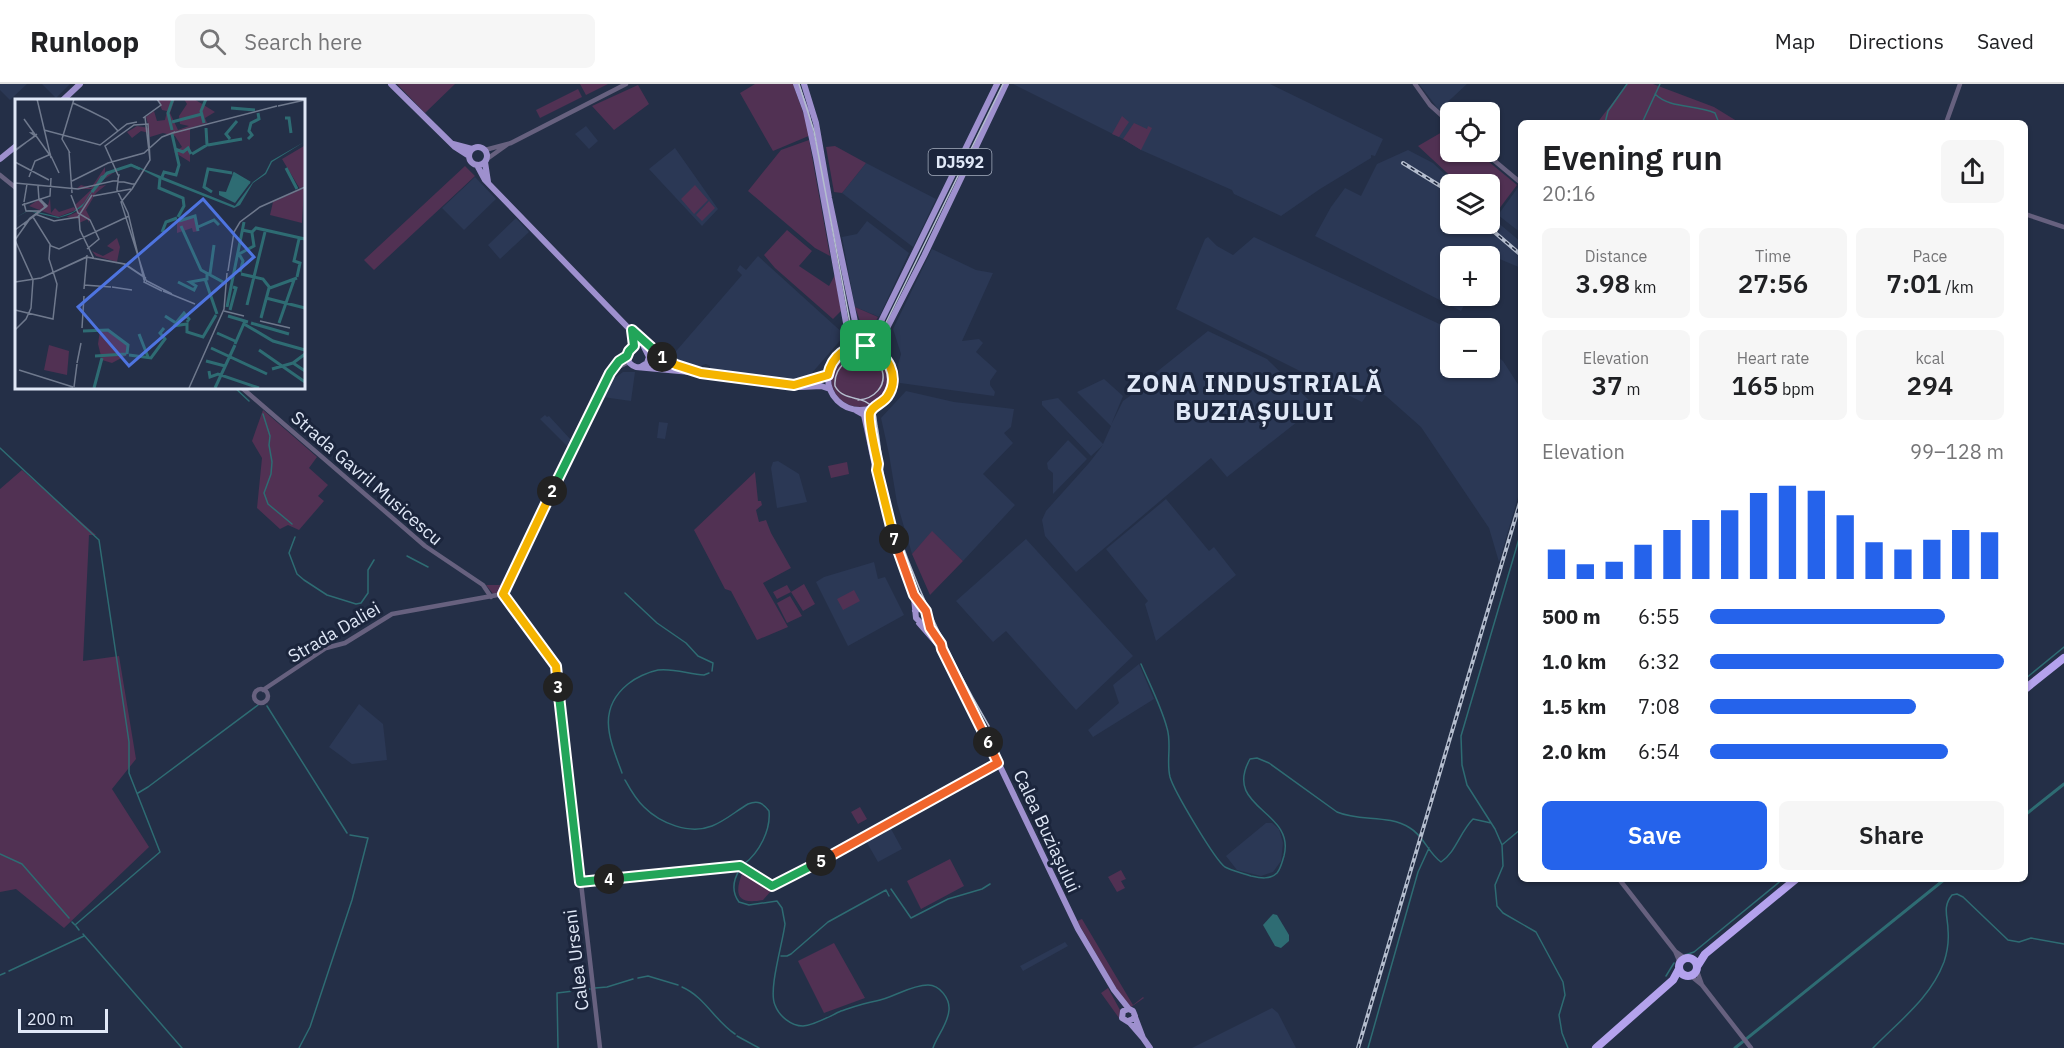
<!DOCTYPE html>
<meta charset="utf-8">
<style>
:root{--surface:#fff;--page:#f6f6f6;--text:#202124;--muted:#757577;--line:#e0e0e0;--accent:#2563eb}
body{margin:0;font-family:"IBM Plex Sans",sans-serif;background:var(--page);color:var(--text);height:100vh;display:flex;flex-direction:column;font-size:22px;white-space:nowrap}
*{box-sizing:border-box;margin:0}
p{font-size:20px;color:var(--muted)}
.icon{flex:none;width:33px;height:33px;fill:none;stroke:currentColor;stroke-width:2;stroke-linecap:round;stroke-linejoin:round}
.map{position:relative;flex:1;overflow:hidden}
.panel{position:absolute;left:1518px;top:36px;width:510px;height:762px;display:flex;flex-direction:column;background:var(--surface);border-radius:9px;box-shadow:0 2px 4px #0004}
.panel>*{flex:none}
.controls{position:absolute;left:1440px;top:18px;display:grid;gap:12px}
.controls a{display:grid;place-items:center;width:60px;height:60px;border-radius:9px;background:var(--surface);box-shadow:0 2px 4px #0004;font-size:30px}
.scale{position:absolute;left:18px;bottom:15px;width:90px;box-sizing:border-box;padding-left:6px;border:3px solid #e0e8f7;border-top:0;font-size:16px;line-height:21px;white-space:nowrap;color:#e0e8f7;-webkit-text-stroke:4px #1b253c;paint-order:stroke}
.pin{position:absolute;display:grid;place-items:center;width:51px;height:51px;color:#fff;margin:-26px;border-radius:12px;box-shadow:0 3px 9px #0006}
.km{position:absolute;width:30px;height:30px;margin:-15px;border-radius:50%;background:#222;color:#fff;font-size:16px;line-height:30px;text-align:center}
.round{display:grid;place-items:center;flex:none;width:63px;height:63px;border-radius:9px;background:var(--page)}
.overview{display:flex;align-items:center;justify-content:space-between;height:102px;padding:0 24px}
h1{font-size:33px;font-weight:600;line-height:45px}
.figures{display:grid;grid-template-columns:repeat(3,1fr);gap:9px;height:102px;padding:6px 24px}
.figures div{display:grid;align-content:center;border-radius:9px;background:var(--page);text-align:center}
.figures b{font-size:26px;font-weight:600}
.figures small{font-size:16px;font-weight:400}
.figures p{font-size:16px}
.chart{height:168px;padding:12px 24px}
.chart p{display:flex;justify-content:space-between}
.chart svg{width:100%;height:108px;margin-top:6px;stroke:var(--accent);stroke-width:6}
.primary-button{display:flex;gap:12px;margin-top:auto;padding:12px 24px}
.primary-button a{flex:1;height:69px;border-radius:9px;background:var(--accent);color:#fff;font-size:24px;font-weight:600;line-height:69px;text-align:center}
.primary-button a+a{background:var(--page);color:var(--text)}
ul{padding:0 24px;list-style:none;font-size:20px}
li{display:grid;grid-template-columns:96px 72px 1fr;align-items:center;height:45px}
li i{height:15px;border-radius:8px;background:var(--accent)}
header{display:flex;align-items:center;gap:36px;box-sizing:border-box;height:84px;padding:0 30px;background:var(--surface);border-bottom:2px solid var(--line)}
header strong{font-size:28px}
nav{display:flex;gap:33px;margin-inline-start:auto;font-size:21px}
.search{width:420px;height:54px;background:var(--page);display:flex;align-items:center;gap:15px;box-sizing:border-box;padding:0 21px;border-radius:9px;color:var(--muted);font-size:22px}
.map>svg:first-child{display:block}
.built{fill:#2b3855}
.green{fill:#513153}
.water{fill:#2e6c73}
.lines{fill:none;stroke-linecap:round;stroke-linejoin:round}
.stream{stroke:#2e6c73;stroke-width:1.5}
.canal{stroke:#2e6c73;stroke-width:3}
.minor{stroke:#67617f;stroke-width:4.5}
.major{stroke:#9e90ce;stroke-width:6}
.highway{stroke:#b4a2ed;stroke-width:8}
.tram{stroke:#b4bdce;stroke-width:1.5}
.rail-casing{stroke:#b4bdce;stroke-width:4}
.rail{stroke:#1b253c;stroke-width:1.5;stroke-dasharray:4.5;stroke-linecap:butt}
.split-1-casing{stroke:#fff;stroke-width:12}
.split-2-casing{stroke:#fff;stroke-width:12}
.split-3-casing{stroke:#fff;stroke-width:12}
.split-4-casing{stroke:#fff;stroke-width:12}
.split-5-casing{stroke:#fff;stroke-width:12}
.split-6-casing{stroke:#fff;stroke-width:12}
.split-7-casing{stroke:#fff;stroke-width:12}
.split-8-casing{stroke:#fff;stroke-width:12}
.split-1{stroke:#f5b400;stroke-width:8}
.split-2{stroke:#22a559;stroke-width:8}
.split-3{stroke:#f5b400;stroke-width:8}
.split-4{stroke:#22a559;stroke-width:8}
.split-5{stroke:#22a559;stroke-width:8}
.split-6{stroke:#f0652b;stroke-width:8}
.split-7{stroke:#f0652b;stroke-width:8}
.split-8{stroke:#f5b400;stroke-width:8}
.labels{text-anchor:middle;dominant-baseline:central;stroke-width:6;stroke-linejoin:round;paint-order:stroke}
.shield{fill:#1b253c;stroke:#a5aebf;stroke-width:1.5}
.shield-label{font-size:16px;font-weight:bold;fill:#e0e8f7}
.street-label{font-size:18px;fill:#e0e8f7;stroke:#1b253c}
.district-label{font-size:24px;font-weight:bold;letter-spacing:1.5px;fill:#e0e8f7;stroke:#1b253c}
.inset-river{fill:none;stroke:#2e6c73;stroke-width:3}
.inset-road{fill:none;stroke:#6f798d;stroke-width:1.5}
.view{fill:#4e74e0;fill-opacity:0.15;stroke:#4e74e0;stroke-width:3}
.inset-edge{fill:none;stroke:#e0e8f7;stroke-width:3}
</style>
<header>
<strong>Runloop</strong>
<div class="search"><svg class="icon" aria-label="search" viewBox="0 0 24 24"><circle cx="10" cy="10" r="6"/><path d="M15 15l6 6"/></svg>Search here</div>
<nav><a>Map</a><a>Directions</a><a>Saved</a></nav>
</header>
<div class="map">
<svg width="2064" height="964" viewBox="0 0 2064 964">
<rect width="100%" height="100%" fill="#242f47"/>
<path class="built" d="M0,0H27L10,16L0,6Z
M42,0H70L56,14Z
M1013,0H1270L1383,55L1375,72L1371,71V74L1320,105L1281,132L1234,110L1232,106L1141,66L1123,55Z
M1419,0H1467L1439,26Z
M586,42L598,57L589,65L575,50Z
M675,64L718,125L702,142L649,85Z
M1408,66L1433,79L1455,100H1450V140H1490V132L1521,158V184L1490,171L1450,172V212H1469L1461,227L1315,152L1331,123L1345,104L1361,112L1377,80Z
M866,79L936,115L913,163L842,109Z
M475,93L496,115L464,146L442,124Z
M1519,102L1521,104V149L1498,131Z
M516,134L529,148L500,175L488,161Z
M867,137L909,169L879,233L855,223L842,153L857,150Z
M1208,153L1217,162L1233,171L1254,153L1450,245V284H1490V266L1503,277L1521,305V403L1499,478L1489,444L1421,343L1386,312L1371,305L1362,318L1176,225L1205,155Z
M932,165L976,186L993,189L962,257L979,255L983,259L976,268L997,287L990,297V301L995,308L994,312L900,299L898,281L901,270L893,245Z
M758,172L845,251L804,298L752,292L710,285V282L706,280L697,283L671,273L742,191L737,186L740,181L746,186Z
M1208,247L1267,275L1316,323L1227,393L1211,374L1076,488L1045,452L1042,436L1046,427L1089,379L1103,361L1091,372L1042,321V317L1058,314L1103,360L1111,342L1077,308L1104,295L1123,312L1111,341L1123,317L1156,293L1154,290Z
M623,288H635L631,317L603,313L613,295Z
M906,307L954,318L1014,325L1011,343L1004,349L1013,359L983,390L1015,421L963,477L932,448L912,470L897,419L889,370L881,334Z
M545,331L547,333L549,332L571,356L568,363L540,335Z
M659,338L668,339L665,355L657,354Z
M1068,356L1087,375L1053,410V389L1048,385L1047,379Z
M778,377L799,390L807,418L777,424L771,384L773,378Z
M1166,415L1209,467L1214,463L1236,491L1156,557L1145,520L1148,517L1106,465Z
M1026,455L1133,572L1076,626L1006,547L993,558L956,517Z
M874,478L878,495L885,493L904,531L848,562L816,498L824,493Z
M1139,580L1154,615L1093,653L1088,646L1119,619L1113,601Z
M359,620L383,640L387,676L352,680L329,663Z
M1266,739H1272L1279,745L1283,759L1281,777L1273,788L1261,792L1237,786L1226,772Z
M890,743L902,765L878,778L866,757Z
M1065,858L1068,862L1023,887L1020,882Z
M1272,924L1278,929L1296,964H1192Z"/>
<path class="green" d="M397,0H455L425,29Z
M580,0H608L586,11Z
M755,0H793L811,51L773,67L740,9Z
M1627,0H1653L1714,23L1740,39H1597Z
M638,1L649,20L614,46L592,22Z
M578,5L582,13L540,34L536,26Z
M1122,32L1129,38L1119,53L1112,50Z
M1134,39L1147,45L1148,42L1152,44L1141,66L1123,55Z
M1449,44L1450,45V68H1477L1517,101L1493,133L1490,130V100H1459L1418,62Z
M809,56L830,172L815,164L748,107L781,66Z
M835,62L866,79L842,109L834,108L826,63Z
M465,82L475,92L374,186L364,176Z
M695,101L708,116L694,130L681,115Z
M709,117L715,124L702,137L696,131Z
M787,146L812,167L799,182L829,202L835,191L841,227L833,235L775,184L764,171Z
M855,223L878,233L868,253L866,254Z
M831 294a29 29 0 1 1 58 0a29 29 0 1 1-58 0Z
M263,326L317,373L309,384L328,401L318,412L324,417L299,446L288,441L280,445L257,424L262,374L252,357Z
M847,378L849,390L831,394L828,382Z
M22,386L96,451H89L83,577L119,572L136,675L112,705L149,763L64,844L16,805L0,808V405Z
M755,388L758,417H761L762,421L756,426L759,438L766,436L771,449L791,484L763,499L788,543L757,556L731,507L725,505L694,446Z
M932,447L963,477L930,511L912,470Z
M508,487L512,488C507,497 504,509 494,511L486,501H500Z
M804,500L815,520L803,527L791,508L777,515L773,508L787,501L791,508Z
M854,506L860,517L843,526L837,515Z
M790,512L802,532L787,539L777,519Z
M860,723L867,735L858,740L851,728Z
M950,775L964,802L921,825L907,797Z
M1121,786L1126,795L1121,797L1125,804L1117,808L1108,793Z
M743,787L771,807L763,816C736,821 734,810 743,787Z
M1082,835L1133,921L1143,913L1144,914L1131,923L1120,911L1077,837Z
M834,859L865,914L824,929L798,877Z
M1108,904L1120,926L1119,934L1101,909Z"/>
<path class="water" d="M1273,830L1277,831L1289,851V857L1281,864L1275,862L1263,841Z"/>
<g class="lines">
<path class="stream" d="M1655,10C1670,25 1696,20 1715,29L1719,39
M1605,39L1608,27L1627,0
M1642,39L1660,0
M234,303L249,317
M263,330L270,352L269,361L272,378L271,390L264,409L268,420L292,440
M0,364L99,456L129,658V689L160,768L75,841L72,838
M1521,448L1461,652L1462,681L1467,701L1495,745L1502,761L1503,782L1495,801L1497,822L1503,829L1536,848L1563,898L1565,911L1559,931L1562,949L1568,964
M295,453L289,469L297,490L304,496L327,511L356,520L361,519L368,509V486L374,476
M407,472L428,483
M625,509L657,539L686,559L698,572L713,579L712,587
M1141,580C1150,601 1161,622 1167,644C1172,660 1166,677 1170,693C1174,707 1215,776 1225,783C1232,787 1243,789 1251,792C1260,794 1270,796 1277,789C1281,784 1282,778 1284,772C1296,726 1222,725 1250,675L1257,674L1269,679L1337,728C1360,738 1388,730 1410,744C1424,752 1428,769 1441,778C1456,768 1460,748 1473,735L1491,739
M2025,595L2064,563
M267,622L347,749
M622,689C610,656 596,626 628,600C635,594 648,588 658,586C673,584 689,590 704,591L709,589
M625,696C630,705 636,716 644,723C660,739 689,751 712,742C725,737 736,727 748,720C758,716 763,719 769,727C771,746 759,769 744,780
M138,709L148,703L258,621
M1503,760L1521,745
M0,770L22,780L69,834
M740,785C733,796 731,807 739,818L749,821L777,817L782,824L785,840C783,858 768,906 775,921C779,932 791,942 803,942C815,941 830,932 841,927C853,923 864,919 876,917C893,914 910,901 928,901C940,901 950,915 949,926C948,940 937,952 933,964
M891,805L911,834L948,815L982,805L990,800
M76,842L79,846
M83,850L182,964
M1685,871L1694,868L1783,795
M781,872H787L791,870L828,838L886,806L889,812
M9,887L84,852
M0,891L5,889
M1666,892L1674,879
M638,894L648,892L678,901
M682,903C705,913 715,937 735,950
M595,904L607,903L633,895
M737,952L759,964
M299,964L310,943L352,816L368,754L350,751
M558,964L557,909L590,905
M1368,964L1418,788L1429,764
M1873,964C1899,937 1930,915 1944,878C1947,869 1949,857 1948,846C1948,833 1942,823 1952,811L1957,810L1963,813L2008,856L2019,858L2031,854L2064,860"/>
<path class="canal" d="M2025,731L2064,700
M1735,964L1945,795"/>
<path class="minor" d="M1415,0L1430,21L1450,39
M1946,39L1960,0
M485,66L511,59L626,0
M1484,68L1521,99
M487,75L508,60
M0,91L16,104
M2025,130L2064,143
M614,285L629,278
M241,303L425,462L483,501L491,513
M503,510L556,582L600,964
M503,510L610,289L619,277L627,272
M254 612a7 7 0 1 1 14 0a7 7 0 1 1-14 0Z
M263,606L326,564L345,559L392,530L503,510
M1619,795L1675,867L1680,879
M580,798L735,782C751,783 759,803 775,802L998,679
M1675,867L1685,874
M1697,887L1702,901
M1691,892L1702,901L1751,964"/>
<path class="major" d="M391,0L455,63L469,72
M796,0L806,27L816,73L848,250V264
M804,0L816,39L829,114L858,252L866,262
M63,16L80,0
M453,60L472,65
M469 72a9 9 0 1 1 18 0a9 9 0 1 1-18 0Z
M0,75L16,62
M485,78L488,98
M477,81L485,96L641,257L649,273L647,279L642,282
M644,258L663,274L692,286
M828 294a32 32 0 1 1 64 0a32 32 0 1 1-64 0Z
M635,262C625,268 625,279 636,283L701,289L801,303L821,302L830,305
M866,262L872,256L997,0
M883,271L880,262L882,254L924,172L1006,0
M648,276L667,284
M794,301L828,291
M873,324L870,332L878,380L877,385
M855,326L864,331C879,396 888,467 923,525
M914,514L916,534L922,540L927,537C929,531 926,526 920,524L915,527
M928,536L930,544L941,559L1078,845L1114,906L1129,925
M919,539L941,564
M1135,933L1143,954L1150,964
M1128,937L1133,935L1135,932L1133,927L1129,925L1123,927L1122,934L1130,939L1143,954"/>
<path class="highway" d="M2025,605L2064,574
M1679 883a9 9 0 1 1 18 0a9 9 0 1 1-18 0Z
M1698,881L1705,870L1796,795
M1596,964L1673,896L1679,885"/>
<path class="tram" d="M799,0L814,47L854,260C854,277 833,280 835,302C843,318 865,311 873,324C876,329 876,336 877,342C882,367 881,393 888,418C912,497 947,570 989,642
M858,316C874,315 887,302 882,286C879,277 872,273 874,263L1003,0"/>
<defs>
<path id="rail" d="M1403,79L1450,108
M1485,140L1521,171
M1358,964C1412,781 1467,598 1521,415"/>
</defs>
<use href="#rail" class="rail-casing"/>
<use href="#rail" class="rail"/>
</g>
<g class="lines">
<defs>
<path id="split-1" d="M662,273L676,281L701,289L794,301L828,291C832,272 846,261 866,262"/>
<path id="split-2" d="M552,407L610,289L619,277L627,272L629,267L634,262L632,246L662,273"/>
<path id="split-3" d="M552,407L503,510L556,582L558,603"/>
<path id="split-4" d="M558,603L580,798L609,795"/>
<path id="split-5" d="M609,795L740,782L772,802L821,777"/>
<path id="split-6" d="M821,777L998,679L988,658"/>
<path id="split-7" d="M894,455L914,511L926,527L930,544L941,560L942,565L988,658"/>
<path id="split-8" d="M866,262C888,268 901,293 887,313C883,319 872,322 870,329C868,337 876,370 878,380L877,386L894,455"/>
</defs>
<use href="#split-1" class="split-1-casing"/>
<use href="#split-2" class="split-2-casing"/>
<use href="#split-3" class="split-3-casing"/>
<use href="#split-4" class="split-4-casing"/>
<use href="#split-5" class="split-5-casing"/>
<use href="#split-6" class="split-6-casing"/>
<use href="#split-7" class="split-7-casing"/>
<use href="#split-8" class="split-8-casing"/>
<use href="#split-1" class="split-1"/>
<use href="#split-2" class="split-2"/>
<use href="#split-3" class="split-3"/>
<use href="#split-4" class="split-4"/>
<use href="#split-5" class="split-5"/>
<use href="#split-6" class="split-6"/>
<use href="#split-7" class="split-7"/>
<use href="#split-8" class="split-8"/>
</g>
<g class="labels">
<rect class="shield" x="928.5" y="65" width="63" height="26" rx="4.5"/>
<g class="shield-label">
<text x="960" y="78">DJ592</text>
</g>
<g class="street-label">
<text transform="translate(367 394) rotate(41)">Strada Gavril Musicescu</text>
<text transform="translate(334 548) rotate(-30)">Strada Daliei</text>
<text transform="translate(1047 747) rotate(65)">Calea Buziașului</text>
<text transform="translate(576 876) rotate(-97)">Calea Urseni</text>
</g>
<g class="district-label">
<text x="1255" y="299">ZONA INDUSTRIALĂ<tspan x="1255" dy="28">BUZIAȘULUI</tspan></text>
</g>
</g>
<g transform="translate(15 15)">
<rect width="290" height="290" fill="#242f47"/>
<path d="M143,0H160L155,14L163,31L174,27L165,25L164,17L172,5L169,0H179L200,13L190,19L192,24L175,29V63L159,53L167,48L160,37L148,34L135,38L134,34L126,32L117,39L112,33L122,27L134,29L131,18L139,12L142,22L150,21L152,12L147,11ZM289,47V87L285,90L267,60ZM90,68V74L101,72L78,88L91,86L81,94L68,116L71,111L75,119L73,124V120L64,124V120L51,118L62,113L67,107L62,111L60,106L77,90H61L66,86L76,89ZM289,89L287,124L255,116L258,103ZM35,99L36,114L40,109L44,113L59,108L61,111L43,118L14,107L23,101L33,106ZM179,118L184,132L178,133L177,129L162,134V122ZM102,139L105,148L102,163L81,157L77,152L88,157L99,151L92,147ZM85,231H93L113,247L112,256L97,264L87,261L83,245ZM34,246L54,252L52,276L29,271Z" fill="#513153"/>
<path d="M289,43L257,63L251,75L238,84L225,106L219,109L145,80L117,66L87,78L67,108L56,115L43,119L13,112L0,119L14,111L44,118L58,113L69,104L86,77L116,65L220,107L238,83L250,74L256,62ZM218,75L235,84L220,104L204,96V92L211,93Z" fill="#2e6c73"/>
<path class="inset-river" d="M216,9L240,11M270,19H274L276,34M157,23L187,15M189,24L186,12L191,0M157,31L153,14L158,0M215,40L211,35L222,22M233,40L237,36L234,32L236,24L244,20L243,14M193,46L227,40M160,50L168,53L173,49L176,55M177,55L192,46L191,29M271,69L282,90M218,74L235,84M147,78L149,73L161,76L164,66L157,35M145,79L144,89L168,99L169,107L163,118M77,93L92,74L116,66L125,70M197,93L189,88L193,70L217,74M164,122L180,117L183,132M166,127L186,171L208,183M183,128L199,121L204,126M227,131L237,133L241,129L290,140M147,133L151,123L162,119M225,173L228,162L224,155L239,147L237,134M195,175L199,146M226,175L248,180L255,189L282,179M282,178L285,164L279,162L284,140M190,180L202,215M163,183L179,191L181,187L175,183L192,180V175M251,199L290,209M232,206L250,133M212,208L229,123M215,211L221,189L218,188M150,217L161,224L169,214L174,220L172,223M213,217L233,223M246,219L254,189M236,224L274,235M264,224L279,181M229,225L258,242L290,251M158,227L172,225V233L188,238L201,216M68,232L93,231L113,246L112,255M202,234L220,242M124,235L133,258M220,245L230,222M196,249L252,275M244,251L290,283M290,255L278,264L290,272M114,256L136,259L150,240L145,234L149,229M80,257L111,255M191,262L210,267M257,270L278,264M194,272L195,278L203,275L244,289M79,289L87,259M200,289L220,246"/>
<path class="inset-road" d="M22,0L36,59M58,4L75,12M263,7L290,1M75,12L93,21L103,32M128,19L146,6L142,0M9,20L34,55M29,31L85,46L112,25L122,23M16,34H19L20,36V37L0,51L20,37ZM158,34L262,7M0,52L22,35M54,52L57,94M55,54L47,40L59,0M36,57L44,74M0,63L34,81M14,78L20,62L36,55M57,82L93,64L129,54L147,38L160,33M0,84L63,90L98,82H103V83H109L117,85H120L135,61L133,25L119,26L90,47L103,76H104L103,80V83L102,90V91L113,114L129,181M117,90L106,103L130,179M117,90L135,61L130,18M56,96L63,114L75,121L84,140L72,150M78,97L116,90M9,103L12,85M9,104L11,112H24M7,106L35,97L36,79M20,115L39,122L63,118L77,96M64,117L65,131L79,160M18,118L36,147L44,150L114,117M0,131L31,108L24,101L23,87M0,141L18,181L16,209L11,220L0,231M0,141L14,121L32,107L25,100L30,108L15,119L9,126M213,172L219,133L225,123L245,108L290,88M132,182L157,195M0,183L26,179L71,158L109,165L130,179M0,183L26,179L72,158L110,165L131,179M132,183L130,179L129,183L147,192M69,186L96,188M97,188L117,191M69,190L72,156M148,192L180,205M0,211L38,220L42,185L34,160L35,146M209,212L229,217M245,222L275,229M67,229L69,197M62,264L66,244M4,271L58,288M59,288L62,265M174,289L209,210L212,174"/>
<path class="view" d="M188,100L239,158L114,267L63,208Z"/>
<rect width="290" height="290" class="inset-edge"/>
</g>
</svg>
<div class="controls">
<a><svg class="icon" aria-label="locate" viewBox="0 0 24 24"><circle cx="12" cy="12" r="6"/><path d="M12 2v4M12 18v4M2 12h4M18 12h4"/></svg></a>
<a><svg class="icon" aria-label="layers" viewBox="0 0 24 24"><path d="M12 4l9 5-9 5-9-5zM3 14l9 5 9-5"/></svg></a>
<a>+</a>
<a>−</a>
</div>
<div class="scale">200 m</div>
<div class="pin" style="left:866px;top:262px;background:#1e9e55"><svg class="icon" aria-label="arrive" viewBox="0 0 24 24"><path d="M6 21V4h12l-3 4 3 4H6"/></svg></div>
<b class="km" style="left:662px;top:273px">1</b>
<b class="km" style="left:552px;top:407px">2</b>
<b class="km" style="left:558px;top:603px">3</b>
<b class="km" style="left:609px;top:795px">4</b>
<b class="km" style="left:821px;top:777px">5</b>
<b class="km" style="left:988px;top:658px">6</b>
<b class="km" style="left:894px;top:455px">7</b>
<section class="panel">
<div class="overview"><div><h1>Evening run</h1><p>20:16</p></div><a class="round"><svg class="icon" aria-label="share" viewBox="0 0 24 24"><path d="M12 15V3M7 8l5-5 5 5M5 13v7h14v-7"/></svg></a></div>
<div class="figures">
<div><p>Distance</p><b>3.98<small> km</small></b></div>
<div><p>Time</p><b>27:56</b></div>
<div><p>Pace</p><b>7:01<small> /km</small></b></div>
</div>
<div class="figures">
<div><p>Elevation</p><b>37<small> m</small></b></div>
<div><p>Heart rate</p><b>165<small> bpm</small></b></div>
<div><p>kcal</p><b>294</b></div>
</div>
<div class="chart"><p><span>Elevation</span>99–128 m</p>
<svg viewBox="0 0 160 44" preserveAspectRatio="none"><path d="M5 44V32M15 44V38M25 44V37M35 44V30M45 44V24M55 44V20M65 44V16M75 44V9M85 44V6M95 44V8M105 44V18M115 44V29M125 44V32M135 44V28M145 44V24M155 44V25"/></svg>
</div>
<ul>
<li><b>500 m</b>6:55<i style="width:80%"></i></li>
<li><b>1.0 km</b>6:32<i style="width:100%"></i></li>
<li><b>1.5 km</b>7:08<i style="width:70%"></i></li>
<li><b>2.0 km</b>6:54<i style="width:81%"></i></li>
</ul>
<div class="primary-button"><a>Save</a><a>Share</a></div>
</section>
</div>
